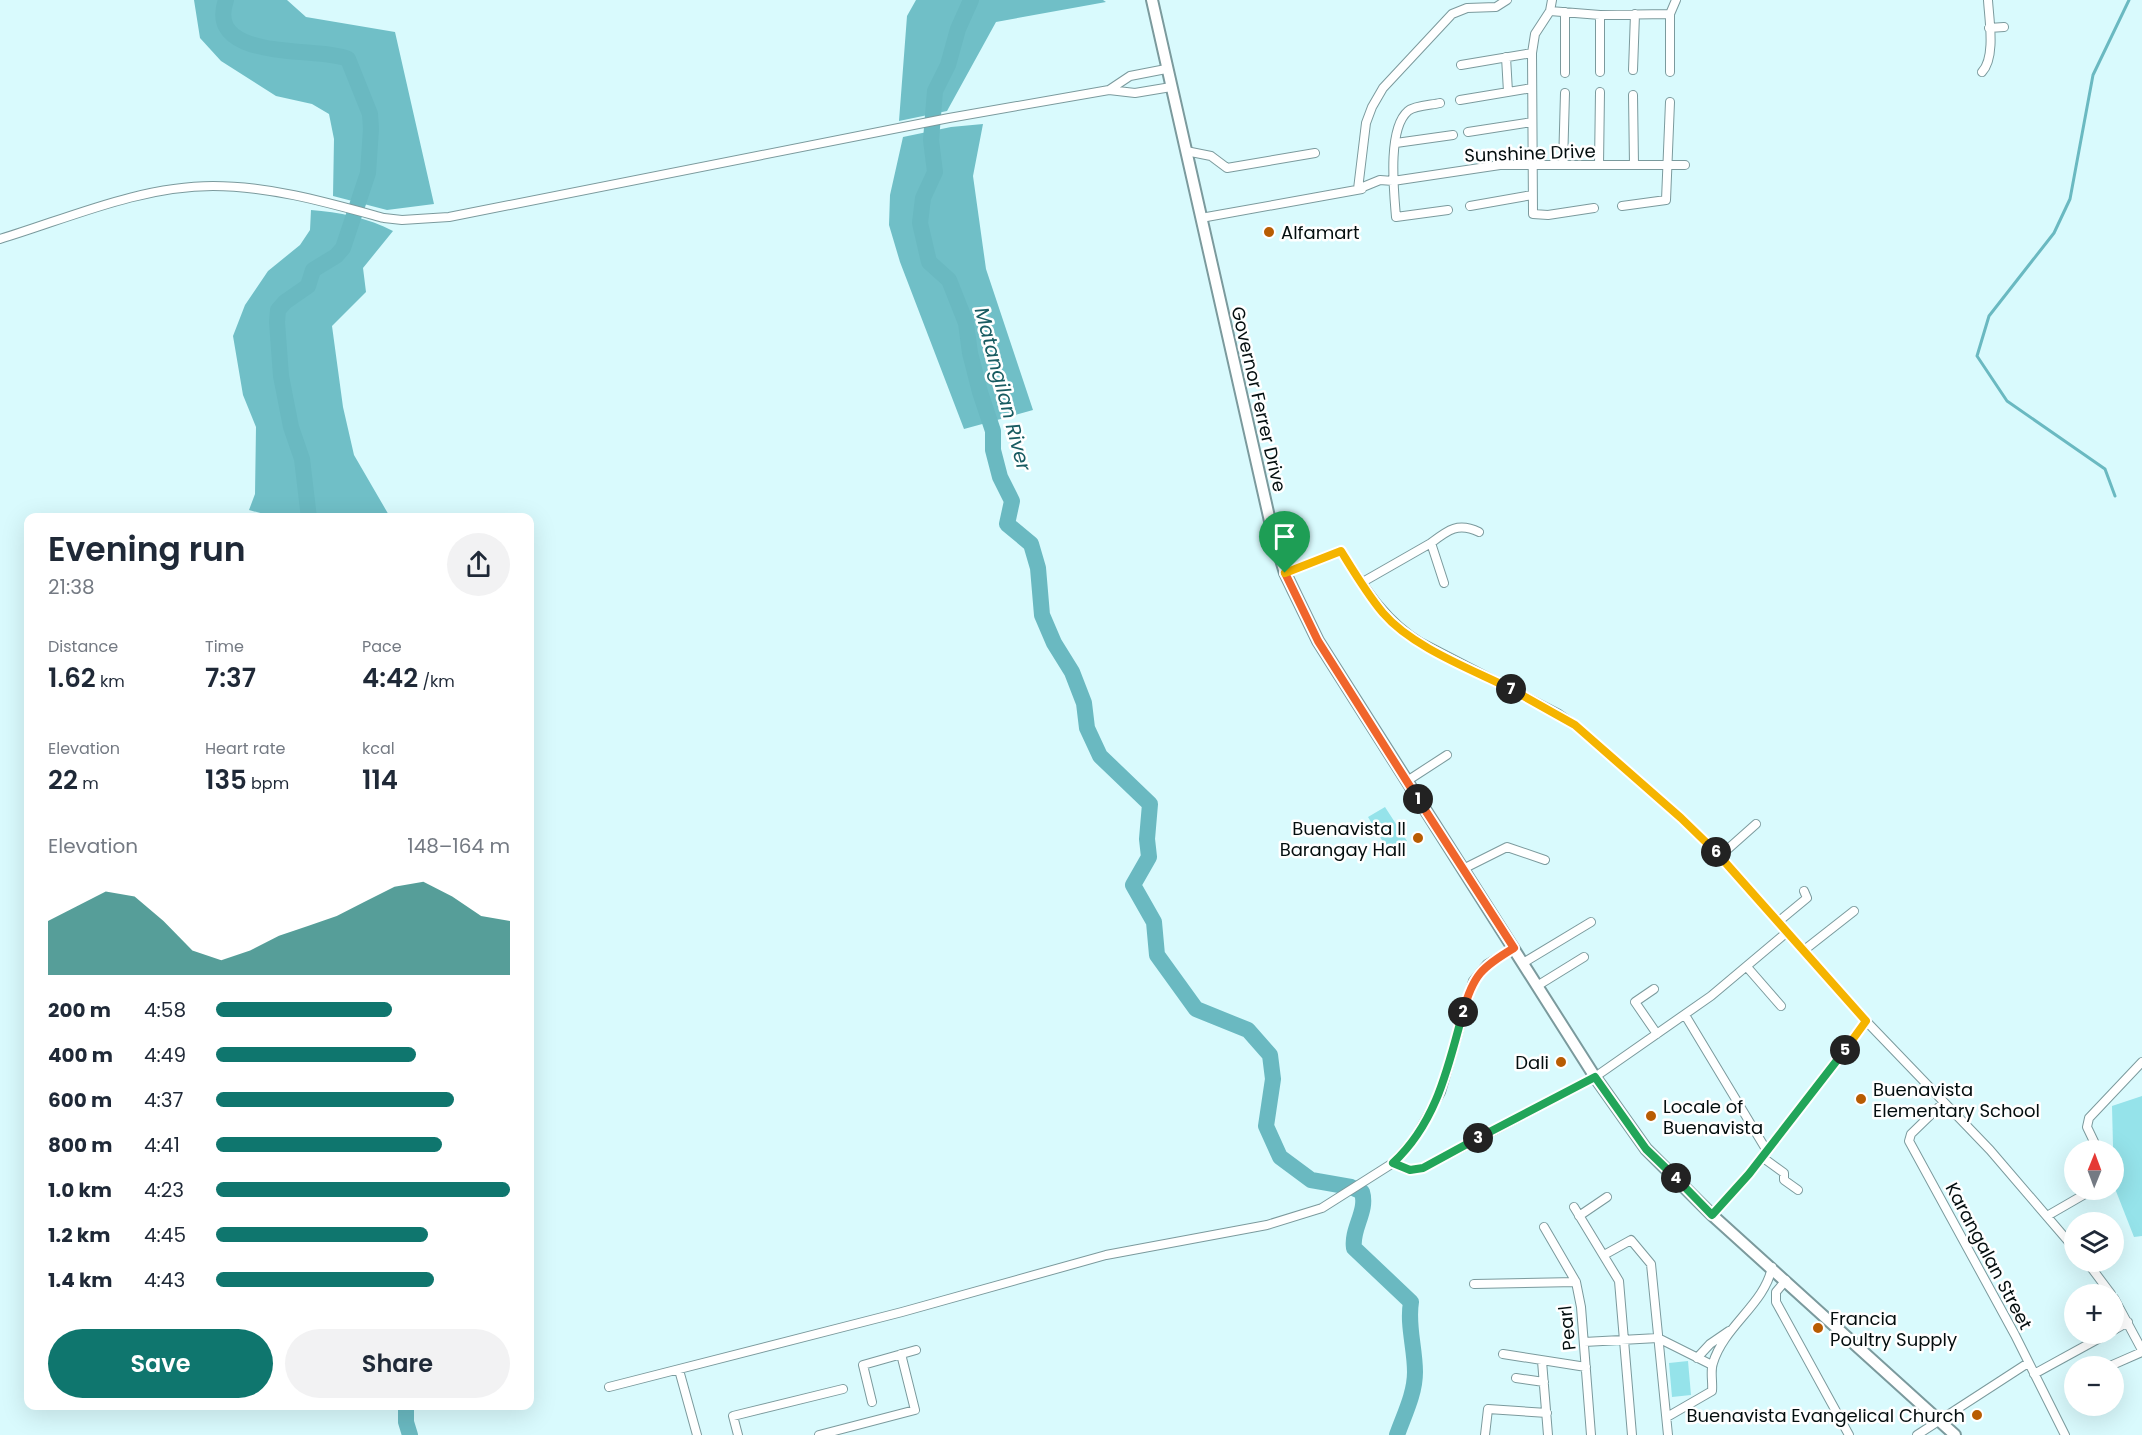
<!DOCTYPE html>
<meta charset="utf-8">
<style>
:root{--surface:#fff;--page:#f2f2f3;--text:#1f2937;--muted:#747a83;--accent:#0f766e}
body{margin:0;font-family:Poppins,sans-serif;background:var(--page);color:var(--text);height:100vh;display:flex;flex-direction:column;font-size:22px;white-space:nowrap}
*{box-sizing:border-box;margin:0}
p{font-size:20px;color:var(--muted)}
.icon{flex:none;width:33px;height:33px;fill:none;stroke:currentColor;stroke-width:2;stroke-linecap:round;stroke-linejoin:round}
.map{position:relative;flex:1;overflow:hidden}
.details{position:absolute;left:24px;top:513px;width:510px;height:897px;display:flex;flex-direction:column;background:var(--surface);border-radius:12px;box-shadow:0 6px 24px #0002}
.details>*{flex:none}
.needle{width:39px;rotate:1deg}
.fabs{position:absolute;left:2064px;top:1140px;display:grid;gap:12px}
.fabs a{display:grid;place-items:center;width:60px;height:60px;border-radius:50%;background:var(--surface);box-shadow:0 6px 24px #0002;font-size:30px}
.pin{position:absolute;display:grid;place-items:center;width:51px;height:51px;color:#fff;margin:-62px -26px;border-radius:50% 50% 50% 0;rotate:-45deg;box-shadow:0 0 6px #0007}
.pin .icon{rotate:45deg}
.km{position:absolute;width:30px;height:30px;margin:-15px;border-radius:50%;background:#222;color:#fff;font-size:16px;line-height:30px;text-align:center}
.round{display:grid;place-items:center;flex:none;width:63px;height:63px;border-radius:32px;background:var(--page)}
.overview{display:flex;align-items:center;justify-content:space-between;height:102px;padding:0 24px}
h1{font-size:33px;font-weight:600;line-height:45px}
.figures{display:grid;grid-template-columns:repeat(3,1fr);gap:9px;height:102px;padding:6px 24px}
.figures div{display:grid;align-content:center}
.figures b{font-size:26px;font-weight:600}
.figures small{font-size:16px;font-weight:400}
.figures p{font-size:16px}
.chart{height:168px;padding:12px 24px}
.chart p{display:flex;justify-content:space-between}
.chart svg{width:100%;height:108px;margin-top:6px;fill:var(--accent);opacity:.7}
.cta{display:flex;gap:12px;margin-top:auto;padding:12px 24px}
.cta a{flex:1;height:69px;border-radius:36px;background:var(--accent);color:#fff;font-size:24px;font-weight:600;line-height:69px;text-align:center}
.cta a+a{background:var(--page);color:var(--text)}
ul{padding:0 24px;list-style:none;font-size:20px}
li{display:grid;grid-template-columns:96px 72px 1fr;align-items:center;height:45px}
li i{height:15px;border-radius:8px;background:var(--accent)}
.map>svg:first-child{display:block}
.green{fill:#95e3ea}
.forest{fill:#70bfc7}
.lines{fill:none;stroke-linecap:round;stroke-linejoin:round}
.stream{stroke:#6ab9c1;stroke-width:3}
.river{stroke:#6ab9c1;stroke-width:16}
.minor-casing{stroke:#7b9a9d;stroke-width:10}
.secondary-casing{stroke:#7b9a9d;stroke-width:14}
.minor{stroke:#fff;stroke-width:8}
.secondary{stroke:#fff;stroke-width:10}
.split-1-casing{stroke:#fff;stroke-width:12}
.split-2-casing{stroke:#fff;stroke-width:12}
.split-3-casing{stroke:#fff;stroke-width:12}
.split-4-casing{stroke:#fff;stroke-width:12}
.split-5-casing{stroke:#fff;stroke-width:12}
.split-6-casing{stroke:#fff;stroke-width:12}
.split-7-casing{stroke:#fff;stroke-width:12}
.split-8-casing{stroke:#fff;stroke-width:12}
.split-1{stroke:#f0652b;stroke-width:8}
.split-2{stroke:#f0652b;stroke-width:8}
.split-3{stroke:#22a559;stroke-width:8}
.split-4{stroke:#22a559;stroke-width:8}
.split-5{stroke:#22a559;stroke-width:8}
.split-6{stroke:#f5b400;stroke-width:8}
.split-7{stroke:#f5b400;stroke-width:8}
.split-8{stroke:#f5b400;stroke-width:8}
.poi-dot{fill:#b85c02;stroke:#fff;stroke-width:2}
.labels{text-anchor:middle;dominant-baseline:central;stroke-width:5;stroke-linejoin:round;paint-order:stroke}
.street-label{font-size:18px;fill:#040e0f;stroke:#fff}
.poi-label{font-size:18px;fill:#040e0f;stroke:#fff;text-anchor:start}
.water-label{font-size:20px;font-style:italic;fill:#185b61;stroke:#fff}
</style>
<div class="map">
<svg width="2142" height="1435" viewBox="0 0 2142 1435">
<rect width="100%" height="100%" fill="#d9fafd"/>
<path class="green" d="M1385,807L1407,841L1389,852L1368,817Z
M2142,1096V1236L2134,1237L2114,1186L2112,1106Z
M1688,1361L1691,1395L1672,1397L1669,1363Z"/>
<path class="forest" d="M194,0H287L306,17L395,32L434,204L387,210L333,196L334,139L329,114L312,104L276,96L221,61L200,38Z
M916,0H1103L1106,2L996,22L947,111L899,121L907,16Z
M983,124L973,176L986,269L1033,410L964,429L900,262L889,225L890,195L903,137L951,127Z
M311,210C338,212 369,218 393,231L363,268L366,292L332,326L343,407L354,455L390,517H275L249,510L255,494L256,427L243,395L233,336L245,305L268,271L300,245L310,230Z"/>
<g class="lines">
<path class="stream" d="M2115,496L2105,469L2007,401L1977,356L1989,316L2054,233L2070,199L2093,75L2129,0"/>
<path class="river" d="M226,0C204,63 320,46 348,59L370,114L371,129L368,173L343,248L336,256L313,270L308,286L285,302L278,310L277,322L281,376L291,427L302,459L309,518
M971,0L958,29L948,65L935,91L931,140L935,172L923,198L920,223L929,262L949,280L966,323L970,353L980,392L993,431V450L1000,477L1012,501L1007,524L1031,544L1038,568L1042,615L1054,643L1072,672L1084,703L1087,728L1100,756L1150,804L1147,839L1149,857L1133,885L1154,922L1157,955L1196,1009L1248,1030L1270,1055L1273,1079L1266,1126L1280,1157L1311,1180L1351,1187L1362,1192C1368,1211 1351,1229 1354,1248L1411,1302C1407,1325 1415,1348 1415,1372C1415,1394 1404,1415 1397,1435
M406,1406V1422L410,1435"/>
<defs>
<path id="minor" d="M1552,0L1550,11L1535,34L1532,53L1533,214L1548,215L1594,208
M1550,11L1600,15L1670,14
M1565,12V73
M1989,28L2004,27
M1506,57L1508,92
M1461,65L1532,53
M1633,70L1635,14
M1600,72V15
M1670,72V14L1676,0
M1982,72C1996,57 1989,19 1988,0
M1109,90L1130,76L1166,69
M1633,95L1634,165
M1460,100L1532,88
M1440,103C1432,105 1415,105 1408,111C1387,129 1394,192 1396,217L1448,210
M1468,132L1532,122
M1396,143L1453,135
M1186,151L1211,156L1227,168L1315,153
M1563,165L1565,93
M1599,165L1600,92
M1358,189L1380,180L1393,181L1500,165H1685
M1358,189L1366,123L1372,107L1383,88L1452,14L1467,8L1496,7L1507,0
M1470,206L1532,195
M1622,206L1666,200L1670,102
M1201,218L1362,189
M0,239C69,218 140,186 213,186C271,186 329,203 384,218L402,220L449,217L949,118L1109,90L1135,93L1171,87
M1431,543C1448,530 1458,522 1479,532
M1285,573L1341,551C1364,586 1384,620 1420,642L1559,714L1575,725L1681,818L1720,856L1866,1021L1990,1150L2074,1248
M1361,583L1431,543L1444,583
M1407,781L1447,755
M1720,856L1756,824
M1463,869L1507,847L1545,860
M1778,922L1807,898L1804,891
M1803,951L1854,911
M1523,963L1591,922
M1747,967L1781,1006
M1537,986L1584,957
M1654,989L1635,1002L1657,1034
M1685,1015L1767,1151
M1944,1102L1911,1134L1909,1141L2015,1335L2065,1435
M2098,1150L2087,1127L2089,1118L2142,1062
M1762,1157L1784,1173V1180L1798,1190
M1393,1163L1410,1170L1423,1168L1595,1077L1711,996L1786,933
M1574,1207L1619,1281L1632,1435
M1712,1215L1756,1166L1866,1021
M1579,1216L1607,1197
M2047,1216L2092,1190
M1544,1227L1576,1282L1581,1307L1591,1435
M1604,1255L1631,1240L1651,1264L1668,1435
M2087,1262L2111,1294
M1786,1280L1776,1292V1302L1849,1435
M1474,1284L1576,1282
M2114,1298L2142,1350
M2114,1330L2128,1322
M1584,1342L1658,1338L1712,1365
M1503,1354L1586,1367
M1697,1358L1710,1344L1729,1331
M1542,1361L1548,1435
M2110,1366L2142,1352
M679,1370L697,1435
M2034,1374L2107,1334
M1516,1378L1544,1382
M609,1387L902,1312L1106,1255L1267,1225L1322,1208L1393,1163L1415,1138L1441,1092L1473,981L1487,964L1514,948
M872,1402L863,1365L916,1350
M1667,1417L1712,1391C1713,1382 1710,1371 1713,1363C1724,1326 1765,1304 1772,1267
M738,1435L733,1416L843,1389
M819,1435L915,1410L901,1354
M1485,1435L1488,1409L1547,1413
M1917,1435L2028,1363"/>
<path id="secondary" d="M1152,0L1272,530L1285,573L1318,641L1595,1077L1646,1149L1712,1215L1955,1435"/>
</defs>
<use href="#minor" class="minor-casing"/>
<use href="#secondary" class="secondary-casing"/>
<use href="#minor" class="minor"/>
<use href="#secondary" class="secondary"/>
</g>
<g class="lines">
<defs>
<path id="split-1" d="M1285,573L1318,641L1418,799"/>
<path id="split-2" d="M1418,799L1514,948C1482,967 1473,975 1463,1012"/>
<path id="split-3" d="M1463,1012C1448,1067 1437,1122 1393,1163L1410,1170L1423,1168L1478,1138"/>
<path id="split-4" d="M1478,1138L1595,1077L1646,1149L1676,1178"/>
<path id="split-5" d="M1676,1178L1712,1215L1749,1174L1845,1050"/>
<path id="split-6" d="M1716,852L1866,1021L1845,1050"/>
<path id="split-7" d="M1511,689L1575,725L1681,818L1716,852"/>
<path id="split-8" d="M1285,573L1341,551C1354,572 1367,594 1383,613C1412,647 1471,669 1511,689"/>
</defs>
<use href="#split-1" class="split-1-casing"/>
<use href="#split-2" class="split-2-casing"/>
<use href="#split-3" class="split-3-casing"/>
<use href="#split-4" class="split-4-casing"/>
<use href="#split-5" class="split-5-casing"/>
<use href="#split-6" class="split-6-casing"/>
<use href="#split-7" class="split-7-casing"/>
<use href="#split-8" class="split-8-casing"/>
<use href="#split-1" class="split-1"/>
<use href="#split-2" class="split-2"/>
<use href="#split-3" class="split-3"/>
<use href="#split-4" class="split-4"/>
<use href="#split-5" class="split-5"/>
<use href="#split-6" class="split-6"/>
<use href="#split-7" class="split-7"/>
<use href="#split-8" class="split-8"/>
</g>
<g class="poi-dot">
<circle cx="1269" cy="232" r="6"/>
<circle cx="1418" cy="838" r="6"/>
<circle cx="1561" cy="1062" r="6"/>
<circle cx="1861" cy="1099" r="6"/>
<circle cx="1651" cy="1116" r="6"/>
<circle cx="1818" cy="1328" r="6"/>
<circle cx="1977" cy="1415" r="6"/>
</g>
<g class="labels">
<g class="street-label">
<text transform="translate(1530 153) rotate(-2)">Sunshine Drive</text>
<text transform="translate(1259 399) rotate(77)">Governor Ferrer Drive</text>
<text transform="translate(1989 1256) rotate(62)">Karangalan Street</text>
<text transform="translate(1567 1328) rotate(-96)">Pearl</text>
</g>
<g class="poi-label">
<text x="1281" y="232">Alfamart</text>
<text x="1406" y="828" text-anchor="end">Buenavista II<tspan x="1406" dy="21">Barangay Hall</tspan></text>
<text x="1549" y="1062" text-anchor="end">Dali</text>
<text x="1873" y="1089">Buenavista<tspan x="1873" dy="21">Elementary School</tspan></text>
<text x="1663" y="1106">Locale of<tspan x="1663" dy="21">Buenavista</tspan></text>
<text x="1830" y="1318">Francia<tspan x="1830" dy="21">Poultry Supply</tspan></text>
<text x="1965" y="1415" text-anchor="end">Buenavista Evangelical Church</text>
</g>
<g class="water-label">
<text transform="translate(1003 389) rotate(75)">Matangilan River</text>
</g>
</g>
</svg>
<div class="fabs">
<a><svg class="needle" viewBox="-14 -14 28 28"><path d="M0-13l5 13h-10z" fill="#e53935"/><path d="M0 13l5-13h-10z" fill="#747a83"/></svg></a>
<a><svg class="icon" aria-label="layers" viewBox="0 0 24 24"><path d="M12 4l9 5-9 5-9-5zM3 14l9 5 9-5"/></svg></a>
<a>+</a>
<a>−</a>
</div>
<div class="pin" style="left:1285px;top:573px;background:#1e9e55"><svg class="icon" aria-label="arrive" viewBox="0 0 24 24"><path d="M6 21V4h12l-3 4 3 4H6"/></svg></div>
<b class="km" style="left:1418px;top:799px">1</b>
<b class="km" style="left:1463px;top:1012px">2</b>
<b class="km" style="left:1478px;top:1138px">3</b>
<b class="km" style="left:1676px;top:1178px">4</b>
<b class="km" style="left:1845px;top:1050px">5</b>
<b class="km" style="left:1716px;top:852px">6</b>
<b class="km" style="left:1511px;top:689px">7</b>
<section class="details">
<div class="overview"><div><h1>Evening run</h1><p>21:38</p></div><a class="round"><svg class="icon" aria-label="share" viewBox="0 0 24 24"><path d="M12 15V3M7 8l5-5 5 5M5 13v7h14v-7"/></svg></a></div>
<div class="figures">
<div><p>Distance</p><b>1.62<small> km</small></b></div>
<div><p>Time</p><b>7:37</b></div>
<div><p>Pace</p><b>4:42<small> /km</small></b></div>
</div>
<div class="figures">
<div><p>Elevation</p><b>22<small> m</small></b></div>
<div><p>Heart rate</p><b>135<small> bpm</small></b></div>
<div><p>kcal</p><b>114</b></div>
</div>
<div class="chart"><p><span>Elevation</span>148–164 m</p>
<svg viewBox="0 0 160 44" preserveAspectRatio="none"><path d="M0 44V22L10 16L20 10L30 12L40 22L50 34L60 38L70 34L80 28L90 24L100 20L110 14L120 8L130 6L140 12L150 20L160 22V44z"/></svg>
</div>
<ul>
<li><b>200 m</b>4:58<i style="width:60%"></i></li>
<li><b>400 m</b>4:49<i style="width:68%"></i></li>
<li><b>600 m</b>4:37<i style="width:81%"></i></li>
<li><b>800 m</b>4:41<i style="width:77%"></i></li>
<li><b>1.0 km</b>4:23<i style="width:100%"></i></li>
<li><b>1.2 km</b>4:45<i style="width:72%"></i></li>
<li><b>1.4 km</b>4:43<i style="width:74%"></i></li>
</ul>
<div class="cta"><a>Save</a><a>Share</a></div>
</section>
</div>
